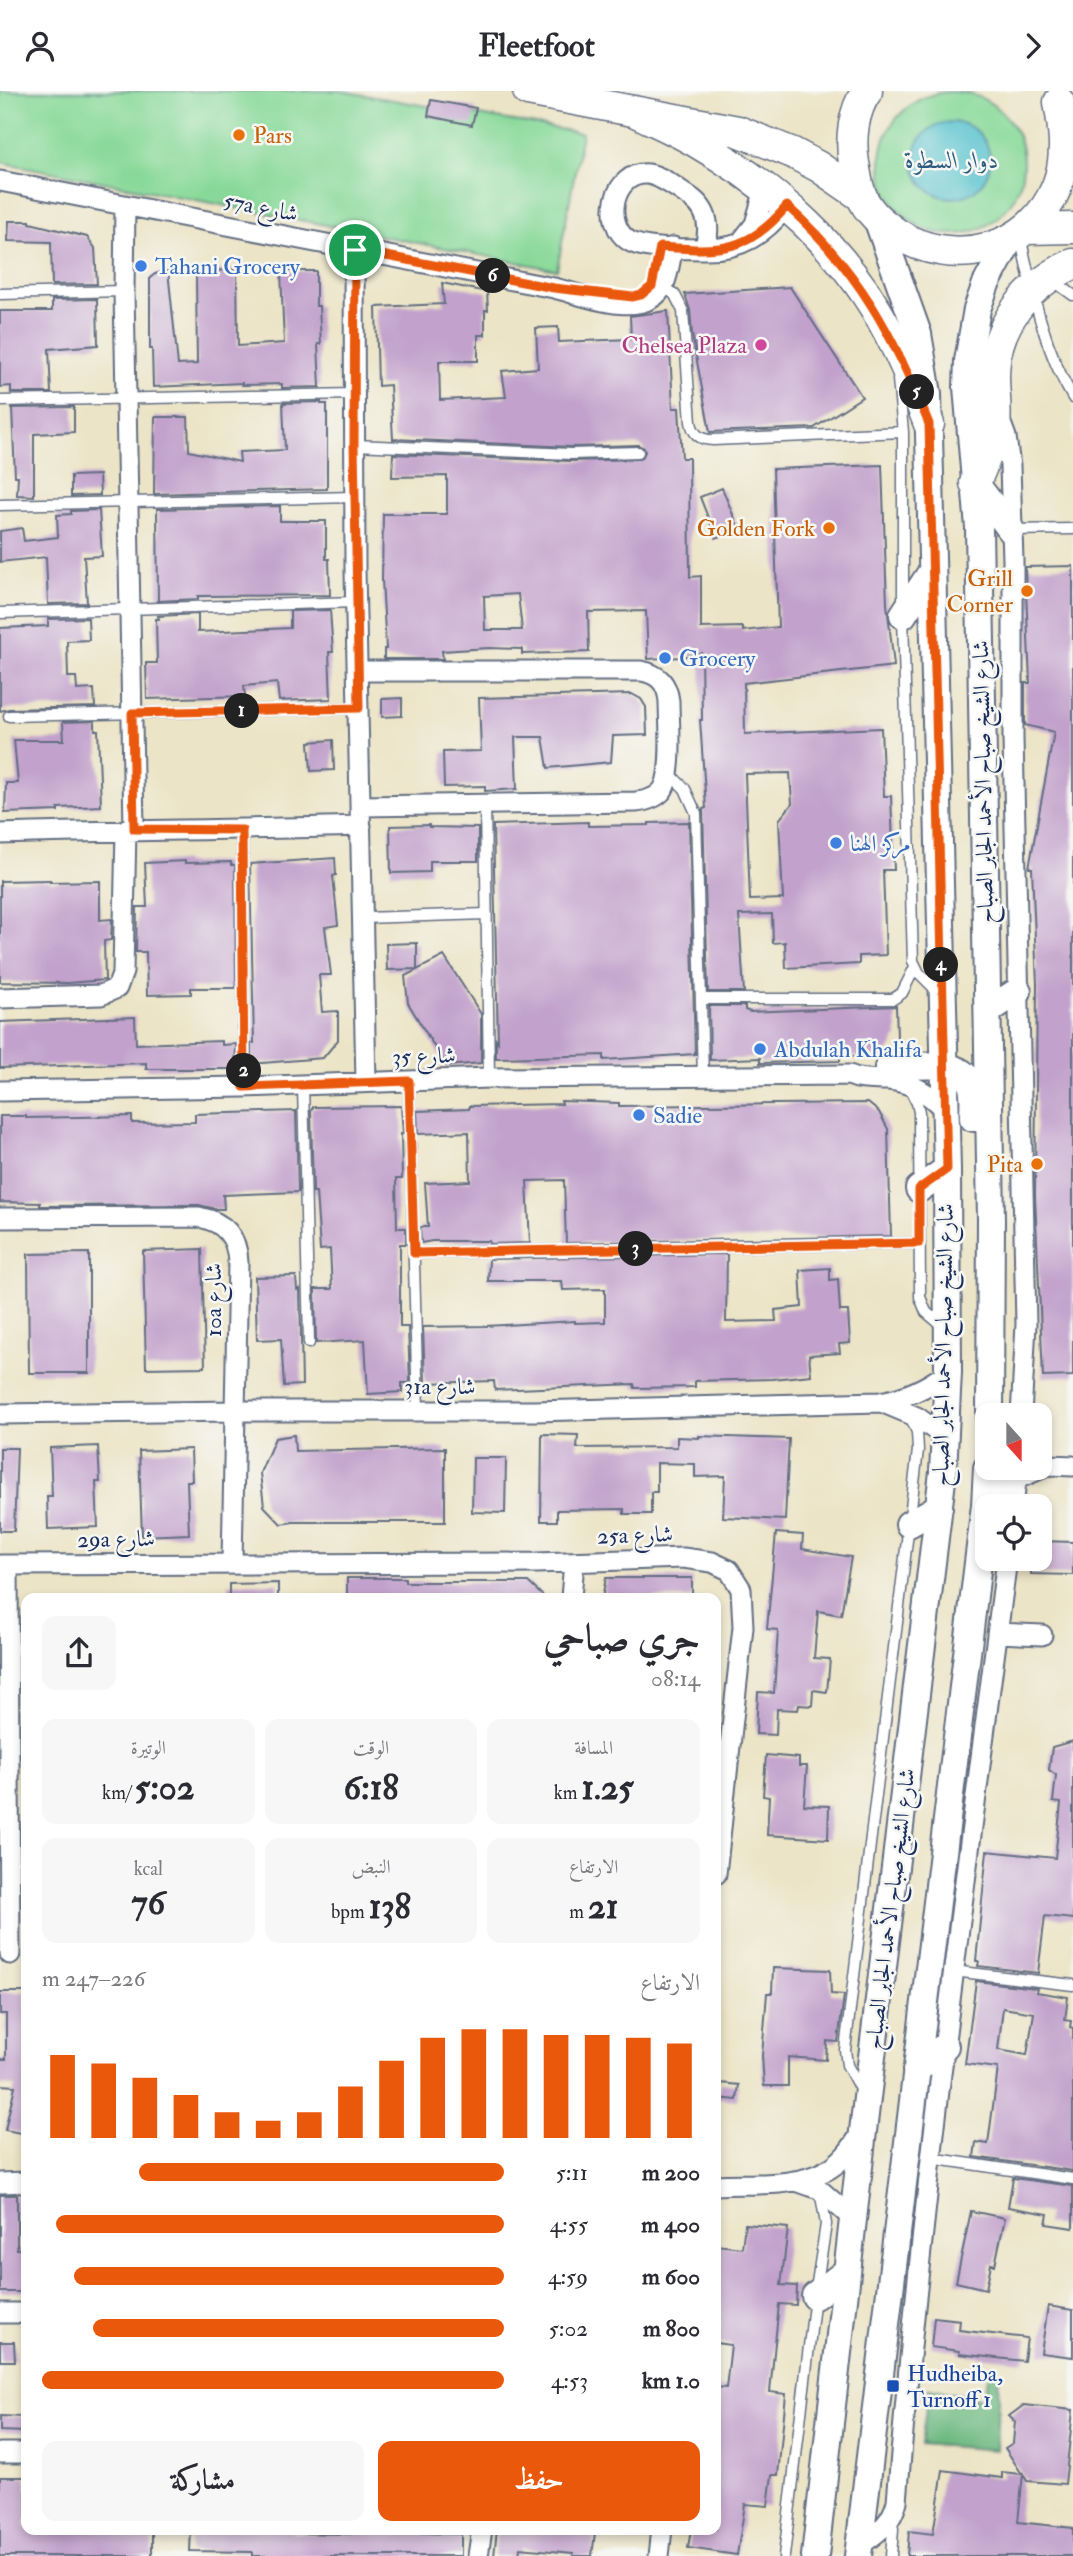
<!DOCTYPE html>
<html lang="ar">
<meta charset="utf-8">
<style>
:root{--surface:#fff;--page:#f7f7f7;--text:#2b2b33;--muted:#7c7c81;--accent:#ea580c}
body{margin:0;font-family:"IM FELL Double Pica",Amiri,serif;background:var(--page);color:var(--text);direction:rtl;height:100vh;display:flex;flex-direction:column;font-size:26px;white-space:nowrap}
*{box-sizing:border-box;margin:0}
p{font-size:23px;color:var(--muted)}
.icon{flex:none;width:38px;height:38px;fill:none;stroke:currentColor;stroke-width:2;stroke-linecap:round;stroke-linejoin:round}
.map{position:relative;flex:1;overflow:hidden;direction:ltr}
.drawer{position:absolute;left:21px;top:1502px;width:700px;height:942px;display:flex;flex-direction:column;background:var(--surface);border-radius:14px;box-shadow:0 4px 10px #0003;direction:rtl}
.drawer>*{flex:none}
.needle{width:46px;rotate:159deg}
.buttons{position:absolute;left:975px;top:1312px;display:grid;gap:14px}
.buttons a{display:grid;place-items:center;width:77px;height:77px;border-radius:14px;background:var(--surface);box-shadow:0 4px 10px #0003;font-size:35px}
.pin{position:absolute;display:grid;place-items:center;width:60px;height:60px;color:#fff;margin:-30px;border:4px solid #fff;border-radius:50%;box-shadow:0 2px 7px #0007}
.km{position:absolute;width:35px;height:35px;margin:-18px;border-radius:50%;background:#222;color:#fff;font-size:19px;line-height:35px;text-align:center}
.round{display:grid;place-items:center;flex:none;width:74px;height:74px;border-radius:14px;background:var(--page)}
.headline{display:flex;align-items:center;justify-content:space-between;height:119px;padding:0 21px}
h1{font-size:38px;font-weight:800;line-height:52px}
.figures{display:grid;grid-template-columns:repeat(3,1fr);gap:10px;height:119px;padding:7px 21px}
.figures div{display:grid;align-content:center;border-radius:14px;background:var(--page);text-align:center}
.figures b{font-size:35px;font-weight:800}
.figures small{font-size:19px;font-weight:400}
.figures p{font-size:19px}
.chart{height:196px;padding:14px 21px}
.chart p{display:flex;justify-content:space-between}
.chart svg{width:100%;height:126px;margin-top:7px;stroke:var(--accent);stroke-width:6}
.cta{display:flex;gap:14px;margin-top:auto;padding:14px 21px}
.cta a{flex:1;height:80px;border-radius:14px;background:var(--accent);color:#fff;font-size:28px;font-weight:800;line-height:80px;text-align:center}
.cta a+a{background:var(--page);color:var(--text)}
ul{padding:0 21px;list-style:none;font-size:23px}
li{display:grid;grid-template-columns:112px 84px 1fr;align-items:center;height:52px}
li i{height:18px;border-radius:9px;background:var(--accent)}
header{display:flex;justify-content:space-between;align-items:center;height:91px;padding:0 21px;background:var(--surface);font-size:32px;font-weight:800}
.map>svg:first-child{display:block}
.green{fill:#88d999;stroke:#52847c;stroke-width:2}
.forest{fill:#6eb981;stroke:#447470;stroke-width:2}
.water{fill:#55c2cd;stroke:#387896;stroke-width:2}
.building{fill:#c2a2cc;fill-rule:evenodd}
.lines{fill:none;stroke-linecap:round;stroke-linejoin:round}
.service-casing{stroke:#646e82;stroke-width:13}
.minor-casing{stroke:#646e82;stroke-width:23}
.secondary-casing{stroke:#646e82;stroke-width:30}
.primary-casing{stroke:#646e82;stroke-width:33}
.service{stroke:#fff;stroke-width:10}
.minor{stroke:#fff;stroke-width:19}
.secondary{stroke:#fff;stroke-width:26}
.primary{stroke:#fff;stroke-width:30}
.route-casing{stroke:#fff;stroke-width:14}
.route{stroke:#ea580c;stroke-width:9}
.food-dot{fill:#e8710a;stroke:#f6f6f2;stroke-width:2.5}
.shop-dot{fill:#3f7fe0;stroke:#f6f6f2;stroke-width:2.5}
.hotel-dot{fill:#d1479c;stroke:#f6f6f2;stroke-width:2.5}
.transit-dot{fill:#1a4fb4;stroke:#f6f6f2;stroke-width:2.5}
.labels{text-anchor:middle;dominant-baseline:central;stroke-width:5;stroke-linejoin:round;paint-order:stroke}
.food-label{font-size:23px;fill:#c56008;stroke:#f6f6f2;text-anchor:end}
.street-label{font-size:23px;fill:#1b2f5e;stroke:#f6f6f2}
.shop-label{font-size:23px;fill:#366cbe;stroke:#f6f6f2;text-anchor:start}
.hotel-label{font-size:23px;fill:#b23c85;stroke:#f6f6f2;text-anchor:end}
.transit-label{font-size:23px;fill:#164399;stroke:#f6f6f2;text-anchor:start}
.water-label{font-size:24px;font-style:italic;fill:#2c5b7f;stroke:#f6f6f2}
</style>
<header><svg class="icon" aria-label="forward" viewBox="0 0 24 24"><path d="M9 5l7 7-7 7"/></svg>Fleetfoot<svg class="icon" aria-label="person" viewBox="0 0 24 24"><circle cx="12" cy="8" r="4"/><path d="M4 21q1-7 8-7t8 7"/></svg></header>
<div class="map">
<svg width="1073" height="2465" viewBox="0 0 1073 2465">
<rect width="100%" height="100%" fill="#f6f6f2"/>
<filter id="ink" filterUnits="userSpaceOnUse"><feTurbulence type="fractalNoise" baseFrequency=".0143" numOctaves="2"/><feDisplacementMap in="SourceGraphic" scale="14" xChannelSelector="R" yChannelSelector="G"/><feConvolveMatrix kernelMatrix="1 2 1 2 8 2 1 2 1" color-interpolation-filters="sRGB"/></filter>
<filter id="wash" filterUnits="userSpaceOnUse"><feTurbulence type="fractalNoise" baseFrequency=".00686" numOctaves="4" result="noise"/><feDisplacementMap in="SourceGraphic" scale="28" xChannelSelector="R" yChannelSelector="G"/><feGaussianBlur stdDeviation="1.57" result="paint"/><feColorMatrix in="noise" values="0 0 0 0 0 0 0 0 0 0 0 0 0 0 0 0 0 1.4 0 .05"/><feComposite in="paint" operator="in"/></filter>
<g filter="url(#wash)">
<rect width="100%" height="100%" fill="#ece4c6"/>
<path class="green" d="M0,0H341L582,42L557,179L0,71Z
M881 72a71 71 0 1 1 142 0a71 71 0 1 1-142 0Z"/>
<path class="forest" d="M990,2280L999,2282L996,2359L921,2353L929,2297L982,2308Z"/>
<path class="water" d="M914 69a38 38 0 1 1 76 0a38 38 0 1 1-76 0Z"/>
<g id="blocks">
<path class="building" d="M431,9L476,17L472,34L428,25Z
M9,130H30V132L87,146L95,157L97,193L52,194L51,151L8,150Z
M237,179L238,255L284,252L281,180H316V215H319L321,253H318L320,296L282,297V293L242,294V292L153,296L152,258H150V187L155,183L168,180L178,274L197,273L196,180Z
M442,192L487,201L488,219H485V244H478V270H439L440,309L506,306L502,280L538,277L536,237L558,236L559,251L631,248L630,225L668,220L673,317H679L682,367H689L690,486L701,485V537L743,536V540L778,536L773,378L882,374L887,513L894,575L744,592L745,643L881,637L884,705H891L894,779H883L886,864L859,865V873L786,877L785,851L773,852L772,823L739,824L744,901H708L703,718L706,717L700,629H702L701,562L682,566L648,568L646,520L588,521L589,561L522,563V558L489,557L442,560L443,568H384V558H386L382,489L383,423H447V385L392,386L393,363L571,370L638,368L642,367L645,361L644,357L638,354L571,356L393,348L390,294L378,295L376,216L444,213ZM518,503L522,539H485L484,505ZM790,682L792,713L779,729L783,808L750,809L745,683Z
M790,196L862,306L814,337L710,341L692,243L690,219L685,203Z
M97,208L98,254L49,258L51,302H11V295L0,296V220H52V209Z
M321,311V313H327V398L154,403L155,326H188L189,360L240,371L239,361L285,359L283,312Z
M74,316V341L34,343V405L17,404L18,385H15L12,317Z
M99,384L100,404L71,405V385Z
M722,397L739,438L716,447L700,406Z
M280,415V430H326V468H329L330,504L198,505V508L158,510L157,418Z
M99,419L102,465L84,466L87,512L48,513L46,466L0,471V440L22,437L24,450L58,446L57,424L71,423V420Z
M1073,475V1285L1043,1286L1035,1105L1037,893L1032,777H1029L1054,641L1025,634V592H1030L1025,476Z
M330,519L333,561H329L331,608L279,610L277,592L244,595L245,605L147,608L146,572H157L156,528H159L158,525L198,523V541L290,537V520Z
M88,527L89,549L67,550L68,586H76L77,599L94,598L95,616L9,618L0,620V537L48,535V528Z
M632,603L641,608L646,616L647,644L613,645L611,671L548,677L543,646H515L517,698L485,700V695L444,696L443,661L481,660L479,607Z
M402,607V625L382,626V608Z
M95,630V639H98L101,715L58,717V720L5,722L6,692H18L14,649H64L63,631Z
M333,649L334,679L311,680L309,651Z
M588,731V735L649,734V732L689,731L695,963L604,969V964L496,967V948L498,951L493,734Z
M429,734V736L478,737V770H430V781L391,782L390,735Z
M335,767L336,784L333,785L338,834L325,836L331,884H319L322,921L338,920V949L323,967L251,973V952H254L250,773Z
M185,770V772L231,771V774H235L236,897H191V903L147,904L146,861H136L137,816H147L145,772Z
M50,789V791L100,790V829L112,828L111,849L104,850L105,889L67,892L0,891V790Z
M417,852V878L387,879L386,853Z
M444,865L481,923V972L446,975L408,912L405,885Z
M709,915H745V919L750,921L896,915L897,946L889,961L878,965L840,966V970L760,972V967L710,969Z
M135,926L136,953L222,950V954L236,953L235,978H146V972L0,977V931Z
M561,1010L619,1012V1015L868,1012L879,1021L888,1038L891,1145L566,1152L564,1089L527,1090L530,1152L489,1153V1150H432L421,1152L420,1136H428L425,1092L470,1090L469,1041L418,1043L417,1020L469,1018V1015L562,1013Z
M401,1015L403,1043H401L402,1088H396L397,1137H406V1153H400V1236H408L410,1292H402V1301L368,1303L365,1249L316,1252L315,1198H332L330,1158L320,1159L316,1101H313L311,1019L313,1016Z
M296,1020L298,1101L223,1104L224,1118H216L199,1114L40,1115V1112L0,1111V1025H26V1027L132,1025V1032L195,1031V1023Z
M202,1158L205,1276L146,1277L143,1160Z
M89,1162V1282H29L28,1163Z
M727,1163L726,1231L776,1230L775,1219L802,1216L800,1179L830,1177V1189L838,1188L840,1220H848L850,1252L839,1253L840,1262L809,1264L811,1284L772,1288L695,1290V1296L635,1297L634,1293L495,1299L494,1290L425,1292L423,1236L485,1235L575,1230V1232L605,1231V1198L563,1199L562,1190H488L489,1168Z
M296,1185L297,1199L300,1198L302,1294L284,1295L281,1248L257,1249L255,1186Z
M542,1343L578,1344L577,1357L677,1356V1346L699,1347V1345L789,1348L785,1429L723,1426L725,1385L695,1386V1373L657,1372V1401H651V1423H624V1418L557,1419V1430H541Z
M294,1344L295,1360L445,1357V1431H293L281,1433L264,1415L260,1382L275,1347Z
M98,1355L100,1391H96L98,1436L48,1438L47,1405H52L50,1357Z
M0,1357H17L14,1440H0Z
M191,1358L192,1390H187L189,1443L142,1445L139,1360Z
M473,1367H506L505,1422L472,1421Z
M776,1442L803,1444L802,1458L851,1466L841,1524L818,1520L814,1567L830,1568L827,1601L813,1599L812,1615L799,1614L798,1619L777,1618L776,1644L756,1643L758,1601L774,1602L778,1539L767,1538Z
M1040,1450L1073,1451V1484L1031,1483L1032,1468H1040Z
M347,1487H405V1491H528L545,1507H347Z
M606,1487H692V1507H602Z
M278,1492V1507H229V1493Z
M1073,1650V1828L1045,1825L1038,1882L978,1875L979,1870H976L987,1760L1055,1767L1061,1712L1053,1711L1056,1684L1049,1679L1052,1656Z
M766,1664L799,1667V1675H807L804,1714L829,1715L828,1748L767,1744L769,1706L763,1705Z
M773,1877L830,1879L831,1903L844,1904L838,1951L827,1950L826,1969L788,1966V1995H764L762,1965L767,1902H772Z
M976,1890L1037,1897L1036,1901L1068,1906L1065,1929L1071,1930L1070,1936L1073,1937V2080L974,2066L976,2051L988,2053L998,1977L965,1973ZM1003,1917L1034,1922L1027,1964L998,1959Z
M0,1901H26V2043L5,2039L15,1995L0,1994V1968H6V1923H0Z
M720,1992L739,1994L737,2009L718,2007Z
M1013,2087L1073,2095V2137L1046,2133L1048,2123L1008,2116Z
M0,2104H17V2158H26V2201H0Z
M971,2120L1005,2127L995,2174L991,2173L986,2198L956,2191Z
M745,2133L788,2137L781,2194L797,2195L796,2214L779,2213L770,2301L786,2303L778,2384H772L768,2415L745,2413L737,2464L688,2457L691,2438H716V2296L726,2297L731,2254L716,2252V2154L742,2157Z
M1048,2215L1073,2219V2266L1041,2262Z
M934,2226L960,2229L959,2239L1027,2247L1024,2270L959,2263V2260L931,2256Z
M0,2251H14L15,2270H0Z
M1024,2314L1073,2319L1065,2393L1027,2390L1023,2383L1018,2431L1073,2437V2465H907L909,2440L933,2443L943,2379L1002,2387V2381L1022,2383L1005,2357L1013,2352L1015,2331L1009,2325Z
M0,2325L26,2326V2341L0,2340Z
M0,2386H26V2438H152V2465H0Z
M191,2438H292V2442L351,2443V2438H390V2441L461,2443V2465H252V2461L190,2460Z
M497,2438H569L595,2442L592,2465H573V2462L520,2457L519,2465H494Z"/>
</g>
</g>
<g filter="url(#ink)">
<use href="#blocks" fill-opacity="0" stroke="#646e82" stroke-width="2"/>
<g class="lines">
<defs>
<path id="service" d="M1020,145C1032,200 1044,258 1073,307
M1051,188L1073,204
M663,194L675,204L683,220L691,331C693,343 700,349 713,349L903,341
M0,203L124,200
M898,288L903,341V511
M0,310L354,303
M354,354L571,363L638,361
M0,414L355,406
M1011,439L1073,438
M0,522L356,511
M903,526L913,870L919,882L937,900
M9,625L359,617
M668,681L685,698L696,722L703,986
M485,713L489,987
M242,739L244,996
M363,827L487,823
M701,908H893L902,902L915,876
M409,990L418,1320
M303,993L309,1252
M910,998L917,1012L919,1021L920,1206L926,1221L945,1237
M414,1162L920,1152
M953,1880L1073,1894
M862,2002L847,1974L845,1959L918,1359L917,1341L911,1327
M930,2067L1073,2088
M784,2465L815,2205L826,2133L821,2105
M891,2465L893,2438L891,2428"/>
<path id="minor" d="M0,90L554,197C584,204 646,231 664,193C669,182 670,168 673,156
M125,114L124,200L134,738
M741,151L755,133L765,98
M704,158C711,138 709,119 690,106C678,98 662,85 648,83C613,80 602,133 629,150C646,160 684,157 704,158C742,159 764,143 787,115
M354,159L355,480L366,991
M999,327L1006,346L1010,375L1013,469V647L1026,1233L1021,1325
M358,580H641C659,583 667,592 669,610C669,631 674,684 662,700C655,708 645,710 636,711L361,715
M0,743C120,739 241,739 361,735
M0,907L101,904L117,897L123,881L126,738
M0,1000L244,996L489,987L849,984C862,990 874,988 888,989C912,991 930,1002 946,1021
M0,1127L199,1126C224,1131 237,1145 238,1171L232,1471
M881,1311L917,1326L946,1347
M0,1323L236,1320H535L880,1311C906,1307 927,1297 948,1281
M1040,1371L1050,1374L1073,1375
M985,1414L1017,1388L1050,1374
M1013,1416L1017,1382
M0,1474L536,1472L683,1467L712,1471L729,1479L741,1498L743,1536L716,1783
M8,1474L10,1863
M571,1507L574,1471
M997,1542L1042,1544
M796,2090L819,2098L853,2128
M0,2092L26,2091
M716,2094C750,2092 794,2097 825,2080C842,2072 853,2055 863,2040
M0,2222H26
M0,2362H26
M859,2455C877,2442 892,2433 897,2410C923,2095 966,1782 1007,1468
M478,2465L482,2438
M659,2465L662,2438"/>
<path id="secondary" d="M975,392L1011,439
M903,524L932,480
M988,920L1018,900
M888,977C912,976 959,966 971,993C975,1003 973,1016 973,1027
M919,1098L947,1078
M990,1325L991,1129L979,437L967,296L968,270L977,218L986,193L1009,150
M909,1433L939,1416
M916,1980L945,1955
M815,2205L847,2180
M815,2465L863,2040L943,1381L948,1281L947,1078L928,303L918,243L877,128
M858,2465L985,1414L987,1377"/>
<path id="primary" d="M528,0L738,40L793,62L819,76L861,105
M867,0C853,20 850,48 854,72C856,82 857,94 861,103C867,121 882,132 896,142C952,179 1032,160 1057,95C1068,67 1064,39 1059,11
M634,20C654,30 676,39 696,51C774,96 846,159 888,240C904,270 917,301 929,333
M1026,138L1073,137
M975,392C982,375 990,358 994,341C998,323 994,305 994,286C994,234 1027,194 1073,173"/>
</defs>
<use href="#service" class="service-casing"/>
<use href="#minor" class="minor-casing"/>
<use href="#secondary" class="secondary-casing"/>
<use href="#primary" class="primary-casing"/>
<use href="#service" class="service"/>
<use href="#minor" class="minor"/>
<use href="#secondary" class="secondary"/>
<use href="#primary" class="primary"/>
</g>
</g>
<g class="lines" filter="url(#ink)">
<defs>
<path id="route" d="M787,115C859,179 894,245 929,333L947,1078L919,1098V1152L414,1162L409,990L244,996L242,739L134,738L132,622L359,617L354,354L355,159L554,197L633,206L641,204L652,195L660,156C719,160 746,163 787,115Z"/>
</defs>
<use href="#route" class="route-casing"/>
<use href="#route" class="route"/>
</g>
<g class="food-dot">
<circle cx="239" cy="44" r="7"/>
<circle cx="829" cy="437" r="7"/>
<circle cx="1027" cy="500" r="7"/>
<circle cx="1037" cy="1073" r="7"/>
</g>
<g class="shop-dot">
<circle cx="141" cy="175" r="7"/>
<circle cx="665" cy="567" r="7"/>
<circle cx="836" cy="752" r="7"/>
<circle cx="760" cy="958" r="7"/>
<circle cx="639" cy="1024" r="7"/>
</g>
<circle class="hotel-dot" cx="761" cy="254" r="7"/>
<rect class="transit-dot" x="886" y="2288" width="14" height="14" rx="3.5"/>
<g class="labels">
<g class="food-label">
<text x="253" y="44" text-anchor="start">Pars</text>
<text x="815" y="437">Golden Fork</text>
<text x="1013" y="487">Grill<tspan x="1013" dy="26">Corner</tspan></text>
<text x="1023" y="1073">Pita</text>
</g>
<g class="street-label">
<text transform="translate(261 116) rotate(11)">57a شارع</text>
<text transform="translate(983 691) rotate(-91)">شارع الشيخ صباح الأحمد الجابر الصباح</text>
<text transform="translate(424 965) rotate(-2)">شارع 35</text>
<text transform="translate(213 1209) rotate(-90)">10a شارع</text>
<text transform="translate(943 1254) rotate(-89)">شارع الشيخ صباح الأحمد الجابر الصباح</text>
<text x="440" y="1295">31a شارع</text>
<text transform="translate(635 1444) rotate(-2)">25a شارع</text>
<text transform="translate(116 1448) rotate(-1)">29a شارع</text>
<text transform="translate(890 1818) rotate(-83)">شارع الشيخ صباح الأحمد الجابر الصباح</text>
</g>
<g class="shop-label">
<text x="155" y="175">Tahani Grocery</text>
<text x="679" y="567">Grocery</text>
<text x="850" y="752">مركز الهنا</text>
<text x="774" y="958">Abdulah Khalifa</text>
<text x="653" y="1024">Sadie</text>
</g>
<g class="hotel-label">
<text x="747" y="254">Chelsea Plaza</text>
</g>
<g class="transit-label">
<text x="907" y="2282">Hudheiba,<tspan x="907" dy="26">Turnoff 1</tspan></text>
</g>
<g class="water-label">
<text x="952" y="69">دوار السطوة</text>
</g>
</g>
</svg>
<div class="buttons">
<a><svg class="needle" viewBox="-14 -14 28 28"><path d="M0-13l5 13h-10z" fill="#e53935"/><path d="M0 13l5-13h-10z" fill="#7c7c81"/></svg></a>
<a><svg class="icon" aria-label="locate" viewBox="0 0 24 24"><circle cx="12" cy="12" r="6"/><path d="M12 2v4M12 18v4M2 12h4M18 12h4"/></svg></a>
</div>
<div class="pin" style="left:355px;top:159px;background:#1e9e55"><svg class="icon" aria-label="arrive" viewBox="0 0 24 24"><path d="M6 21V4h12l-3 4 3 4H6"/></svg></div>
<b class="km" style="left:242px;top:620px">1</b>
<b class="km" style="left:244px;top:980px">2</b>
<b class="km" style="left:636px;top:1158px">3</b>
<b class="km" style="left:941px;top:874px">4</b>
<b class="km" style="left:917px;top:301px">5</b>
<b class="km" style="left:493px;top:185px">6</b>
<section class="drawer">
<div class="headline"><div><h1>جري صباحي</h1><p>08:14</p></div><a class="round"><svg class="icon" aria-label="share" viewBox="0 0 24 24"><path d="M12 15V3M7 8l5-5 5 5M5 13v7h14v-7"/></svg></a></div>
<div class="figures">
<div><p>المسافة</p><b>1.25<small> km</small></b></div>
<div><p>الوقت</p><b>6:18</b></div>
<div><p>الوتيرة</p><b>5:02<small> /km</small></b></div>
</div>
<div class="figures">
<div><p>الارتفاع</p><b>21<small> m</small></b></div>
<div><p>النبض</p><b>138<small> bpm</small></b></div>
<div><p>kcal</p><b>76</b></div>
</div>
<div class="chart"><p><span>الارتفاع</span>226–247 m</p>
<svg viewBox="0 0 160 44" preserveAspectRatio="none"><path d="M5 44V15M15 44V18M25 44V23M35 44V29M45 44V35M55 44V38M65 44V35M75 44V26M85 44V17M95 44V9M105 44V6M115 44V6M125 44V8M135 44V8M145 44V9M155 44V11"/></svg>
</div>
<ul>
<li><b>200 m</b>5:11<i style="width:79%"></i></li>
<li><b>400 m</b>4:55<i style="width:97%"></i></li>
<li><b>600 m</b>4:59<i style="width:93%"></i></li>
<li><b>800 m</b>5:02<i style="width:89%"></i></li>
<li><b>1.0 km</b>4:53<i style="width:100%"></i></li>
</ul>
<div class="cta"><a>حفظ</a><a>مشاركة</a></div>
</section>
</div>
